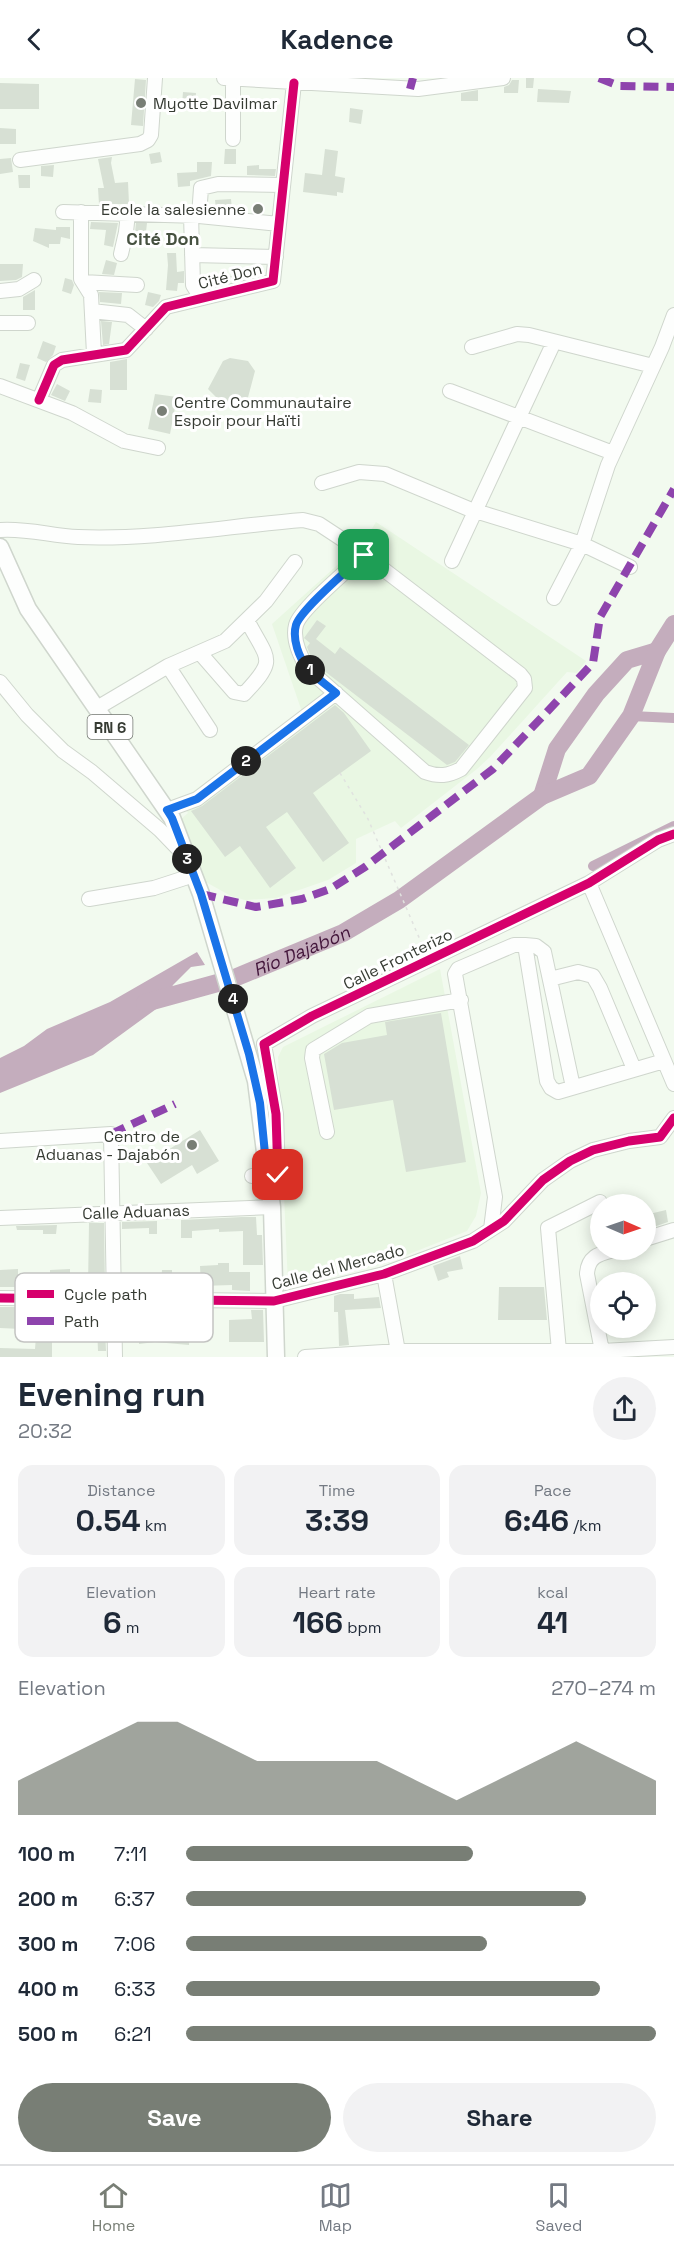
<!DOCTYPE html>
<meta charset="utf-8">
<style>
:root{--surface:#fff;--page:#f2f2f3;--text:#1f2937;--muted:#747a83;--line:#e0e1e3;--accent:#787e75}
body{margin:0;font-family:"Space Grotesk",sans-serif;background:var(--page);color:var(--text);height:100vh;display:flex;flex-direction:column;font-size:22px;white-space:nowrap}
*{box-sizing:border-box;margin:0}
p{font-size:20px;color:var(--muted)}
.icon{flex:none;width:33px;height:33px;fill:none;stroke:currentColor;stroke-width:2;stroke-linecap:round;stroke-linejoin:round}
.map{position:relative;height:1279px;overflow:hidden}
.side{display:flex;flex-direction:column;background:var(--surface);flex:1}
.side>*{flex:none}
.needle{width:39px;rotate:92deg}
.fabs{position:absolute;left:590px;top:1116px;display:grid;gap:12px}
.fabs a{display:grid;place-items:center;width:66px;height:66px;border-radius:50%;background:var(--surface);box-shadow:0 3px 15px #0003;font-size:30px}
.pin{position:absolute;display:grid;place-items:center;width:51px;height:51px;color:#fff;margin:-26px;border-radius:12px;box-shadow:0 3px 9px #0006}
.km{position:absolute;width:30px;height:30px;margin:-15px;border-radius:50%;background:#222;color:#fff;font-size:16px;line-height:30px;text-align:center}
.round{display:grid;place-items:center;flex:none;width:63px;height:63px;border-radius:32px;background:var(--page)}
.head{display:flex;align-items:center;justify-content:space-between;height:102px;padding:0 18px}
h1{font-size:33px;font-weight:600;line-height:45px}
.figures{display:grid;grid-template-columns:repeat(3,1fr);gap:9px;height:102px;padding:6px 18px}
.figures div{display:grid;align-content:center;border-radius:15px;background:var(--page);text-align:center}
.figures b{font-size:30px;font-weight:600}
.figures small{font-size:16px;font-weight:400}
.figures p{font-size:16px}
.chart{height:168px;padding:12px 18px}
.chart p{display:flex;justify-content:space-between}
.chart svg{width:100%;height:108px;margin-top:6px;fill:var(--accent);opacity:.7}
.button{display:flex;gap:12px;margin-top:auto;padding:12px 18px}
.button a{flex:1;height:69px;border-radius:36px;background:var(--accent);color:#fff;font-size:24px;font-weight:600;line-height:69px;text-align:center}
.button a+a{background:var(--page);color:var(--text)}
ul{padding:0 18px;list-style:none;font-size:20px}
li{display:grid;grid-template-columns:96px 72px 1fr;align-items:center;height:45px}
li i{height:15px;border-radius:8px;background:var(--accent)}
header{display:flex;justify-content:space-between;align-items:center;height:78px;padding:0 18px;background:var(--surface);font-size:27px;font-weight:600}
.tab-bar{display:flex;justify-content:space-around;align-items:center;height:84px;border-top:2px solid var(--line);background:var(--surface);font-size:16px;color:var(--muted)}
.tab-bar a{display:grid;justify-items:center;gap:3px}
.tab-bar .active{color:var(--accent)}
.map>svg:first-child{display:block}
.built{fill:#e9f7e3}
.water{fill:#c4adbd}
.lines{fill:none;stroke-linecap:round;stroke-linejoin:round}
.canal{stroke:#c4adbd;stroke-width:10}
.river{stroke:#c4adbd;stroke-width:18}
.building{fill:#d7e0d4}
.minor-casing{stroke:#cfd6cd;stroke-width:16}
.major-casing{stroke:#cfd6cd;stroke-width:19}
.path{stroke:#e0e2df;stroke-width:1.5;stroke-dasharray:3 4.5;stroke-linecap:butt}
.minor{stroke:#fdfefd;stroke-width:14}
.major{stroke:#fdfefd;stroke-width:16}
.quiet{stroke:#8e44ad;stroke-width:8;stroke-dasharray:15 8;stroke-linecap:butt}
.cycleway-casing{stroke:#fff;stroke-width:13}
.cycleway{stroke:#d6006c;stroke-width:9}
.route-casing{stroke:#fff;stroke-width:12}
.route{stroke:#1a73e8;stroke-width:8}
.poi-dot{fill:#787e75;stroke:#fff;stroke-width:2}
.labels{text-anchor:middle;dominant-baseline:central;stroke-width:6;stroke-linejoin:round;paint-order:stroke}
.shield{fill:#fff;stroke:#727670;stroke-width:1.5}
.shield-label{font-size:15px;font-weight:bold;fill:#363b33}
.poi-label{font-size:16px;fill:#363b33;stroke:#fff;text-anchor:start}
.street-label{font-size:16px;fill:#363b33;stroke:#fff}
.neighbourhood-label{font-size:18px;font-weight:bold;fill:#465140;stroke:#fff}
.water-label{font-size:18px;font-style:italic;fill:#43163b;stroke:#fff}
.key{fill:#fff;stroke:#c3c4c2;stroke-width:1.5}
.key-label{font-size:16px;fill:#363b33}
</style>
<header><svg class="icon" aria-label="back" viewBox="0 0 24 24"><path d="M15 5l-7 7 7 7"/></svg>Kadence<svg class="icon" aria-label="search" viewBox="0 0 24 24"><circle cx="10" cy="10" r="6"/><path d="M15 15l6 6"/></svg></header>
<div class="map">
<svg width="674" height="1279" viewBox="0 0 674 1279">
<rect width="100%" height="100%" fill="#f2faef"/>
<path class="built" d="M376,444L586,583L577,595L567,594L490,679L477,691L401,750L395,743L356,761V785L328,802L276,820L245,822L231,818L204,803L179,743L188,735L180,723L302,634L272,546L365,462Z
M440,891L481,1115L476,1138L467,1153L384,1186L288,1207L278,979L283,969Z"/>
<path class="water" d="M197,874L205,887L191,889L173,907L163,926L93,977L0,1015V980L24,968L47,951L110,924Z"/>
<g class="lines">
<path class="canal" d="M631,638L674,640
M593,788L674,748"/>
<g class="river">
<path d="M542,718L557,671L596,616L627,582L657,573"/>
<path id="s1" d="M145,925L232,901L343,855L399,822L542,718L589,698L631,638L657,573L674,546"/>
</g>
</g>
<path class="building" d="M526,0H534L533,10H526Z
M135,1L146,2L143,48L131,47Z
M512,2H519L518,15H504V9L509,7Z
M0,5L39,6V31H0Z
M538,11L571,13L569,25L537,24Z
M478,12V23H461V15Z
M183,14L196,15L195,27L182,26Z
M350,30L363,32L361,46L349,44Z
M0,50L16,51V66H0Z
M225,71H236V86H224Z
M325,71L338,73L335,98L345,100L343,115L337,114V118L303,114L305,95L322,97Z
M160,74L162,84L151,86L149,76Z
M112,79L111,85L115,105L128,104L129,126H99L98,110H104L98,81Z
M11,80L13,94L0,96V81Z
M197,84H212L211,98L190,103V108L178,109L177,95L197,94Z
M54,87L53,99L41,98V88Z
M259,87V91H276L275,98L247,97V88Z
M18,97H30V110H19Z
M231,121L232,132L216,131L215,122Z
M91,144L118,145L113,169L104,167L106,152L90,151Z
M136,145H147L146,154H135Z
M56,149H70V161L61,159L60,166H49V170L33,163L35,150L56,152Z
M167,175H176L177,194L184,193V205H178L177,213L166,212L168,187Z
M106,182L117,185L114,197L102,196Z
M0,186H23L22,199L16,202L0,203Z
M222,197L232,198L231,204L221,206Z
M65,200L72,202L74,207L71,216L62,213Z
M35,212V232H23V219Z
M99,214L122,215L121,226L100,224Z
M148,214L161,217L159,223L153,229L145,227Z
M101,243L112,244L109,266L103,267Z
M43,263L56,268L53,277L46,284L37,280Z
M230,280L248,283L255,293L246,327L239,329L220,323L208,311L223,283Z
M127,281V312H110V284Z
M20,285L30,287L25,303L16,300Z
M57,306L70,313L65,323L51,317Z
M90,311L102,312L101,325L88,324Z
M155,316L177,319L170,356L148,351Z
M317,542L326,548L316,561L335,576L340,569L469,667L455,684L447,687L323,592L325,589L311,579L307,569L310,565L304,560Z
M335,627L344,635L371,673L313,715L349,765L323,784L287,734L266,749L296,790L270,810L240,768L225,779L191,733L202,728Z
M441,935L466,1084L406,1094L393,1022L334,1032L324,976L342,965L387,957L385,944Z
M200,1052L219,1083L197,1096L192,1087L161,1106L147,1085Z
M666,1132L668,1144L645,1152V1137Z
M242,1139H256L257,1157H262L263,1187H243V1153L219,1154V1151L192,1153V1160H181V1142Z
M157,1143V1156H149V1150L122,1151V1144Z
M89,1145H104L105,1209H88Z
M57,1147L56,1156H43V1152H17L16,1148Z
M460,1178L463,1191L447,1194L449,1199L438,1203L433,1188Z
M218,1185H229V1194H250V1213L232,1212V1207L201,1208L200,1188L218,1187Z
M18,1191V1196H30V1209H0V1192Z
M70,1191V1211H50V1192Z
M162,1192H172V1209L161,1208Z
M499,1209H544L547,1242H498Z
M340,1216H354V1221L379,1219L380,1226L381,1230L345,1232L349,1267L339,1268L338,1234H334V1218Z
M0,1229H21V1251L0,1250Z
M251,1232H263L264,1264H229V1242L252,1241Z
M139,1242H155V1247L178,1248V1243H190L189,1267L155,1264L139,1266Z
M97,1248H105L106,1273H98Z
M36,1258L52,1259V1279H0V1270L35,1271Z"/>
<g class="lines">
<defs>
<path id="minor" d="M224,0L418,11L503,0
M233,1V61
M20,82L140,66L148,62L151,57L155,0
M63,134L199,138L279,146
M81,134V201L91,217L94,276
M191,137L193,207L201,220
M199,138L201,110L218,106L283,107
M121,176L126,154L128,135
M192,177L276,179
M83,204L137,207
M0,213L19,211L34,202
M92,233L128,237L146,251
M0,245H28
M472,269L517,256L529,257L653,288
M0,308L72,335L124,363L158,370
M450,313L613,375
M39,322L54,287L62,282L126,272L166,229L273,203L294,5
M322,405L359,394L385,396L469,431L582,466L554,520
M0,452C27,450 52,458 78,459C154,462 228,448 303,442L319,446L357,471L520,596L524,601L525,610L461,691C448,698 439,699 425,694L308,591C300,578 292,562 296,547C300,531 350,490 364,477
M452,483L554,264
M630,489L582,466L608,387L662,269L674,237
M200,575L234,614L244,616C278,580 268,583 247,542
M168,588L210,652
M0,604L27,637L63,673L92,694L160,752L186,779
M97,630L168,588L225,563L266,523L295,484
M167,732L197,721L336,615
M589,805L674,1006
M89,821L154,810L194,797
M525,867L536,868L544,874L573,1009
M550,901L578,894L593,898L600,910L634,991
M327,1054L312,980L313,972L369,938L461,922
M0,1063L111,1056L115,1279
M252,1098L268,1097
M268,1105L278,1097L276,1036L264,966L312,938L589,805L658,762L674,756
M0,1140L272,1129
M491,1151L495,1119L455,896L458,891L514,867H525L547,1003L551,1010L558,1014L664,983
M645,1161L674,1152
M384,1196L399,1279
M0,1220L274,1223L384,1196L473,1163L504,1143L543,1102L570,1083L593,1072L629,1063L660,1059L674,1040
M559,1273L548,1150L600,1124
M602,1273L587,1196C588,1178 599,1176 614,1172
M305,1279L399,1273H602L674,1269"/>
<path id="major" d="M0,469L28,531L172,740L201,816L256,1003L272,1129L276,1279"/>
</defs>
<use href="#minor" class="minor-casing"/>
<use href="#major" class="major-casing"/>
<path class="path" d="M340,695L368,741L424,871"/>
<use href="#minor" class="minor"/>
<use href="#major" class="major"/>
<path class="quiet" d="M599,0L619,8L674,9
M410,11L413,0
M201,816L256,829L302,821L330,811L365,789L493,691L593,585L600,539L674,411
M111,1056L175,1026"/>
<defs>
<path id="cycleway" d="M39,322L54,287L62,282L126,272L166,229L273,203L294,5
M268,1105L278,1097L276,1036L264,966L312,938L589,805L658,762L674,756
M0,1220L274,1223L384,1196L473,1163L504,1143L543,1102L570,1083L593,1072L629,1063L660,1059L674,1040"/>
</defs>
<use href="#cycleway" class="cycleway-casing"/>
<use href="#cycleway" class="cycleway"/>
</g>
<g class="lines">
<defs>
<path id="route" d="M278,1097L268,1106L260,1025L249,976L201,816L172,740L167,732L197,721L336,615C327,607 316,600 308,591C299,580 292,561 296,547C301,531 350,490 364,477"/>
</defs>
<use href="#route" class="route-casing"/>
<use href="#route" class="route"/>
</g>
<g class="poi-dot">
<circle cx="141" cy="25" r="6"/>
<circle cx="258" cy="131" r="6"/>
<circle cx="162" cy="333" r="6"/>
<circle cx="192" cy="1067" r="6"/>
</g>
<g class="labels">
<rect class="shield" x="87.5" y="637" width="45" height="24" rx="4.5"/>
<g class="shield-label">
<text x="110" y="649">RN 6</text>
</g>
<g class="poi-label">
<text x="153" y="25">Myotte Davilmar</text>
<text x="246" y="131" text-anchor="end">Ecole la salesienne</text>
<text x="174" y="324">Centre Communautaire<tspan x="174" dy="18">Espoir pour Haïti</tspan></text>
<text x="180" y="1058" text-anchor="end">Centro de<tspan x="180" dy="18">Aduanas - Dajabón</tspan></text>
</g>
<g class="street-label">
<text transform="translate(230 198) rotate(-14)">Cité Don</text>
<text transform="translate(398 881) rotate(-26)">Calle Fronterizo</text>
<text transform="translate(136 1134) rotate(-2)">Calle Aduanas</text>
<text transform="translate(338 1189) rotate(-15)">Calle del Mercado</text>
</g>
<g class="neighbourhood-label">
<text x="163" y="160">Cité Don</text>
</g>
<g class="water-label">
<text stroke="none"><textPath href="#s1" startOffset="165">Río Dajabón</textPath></text>
</g>
</g>
<rect x="15" y="1195" width="198" height="69" rx="9" class="key"/>
<rect x="27" y="1212" width="27" height="8" fill="#d6006c"/>
<rect x="27" y="1239" width="27" height="8" fill="#8e44ad"/>
<g class="key-label">
<text x="64" y="1222">Cycle path</text>
<text x="64" y="1249">Path</text>
</g>
</svg>
<div class="fabs">
<a><svg class="needle" viewBox="-14 -14 28 28"><path d="M0-13l5 13h-10z" fill="#e53935"/><path d="M0 13l5-13h-10z" fill="#747a83"/></svg></a>
<a><svg class="icon" aria-label="locate" viewBox="0 0 24 24"><circle cx="12" cy="12" r="6"/><path d="M12 2v4M12 18v4M2 12h4M18 12h4"/></svg></a>
</div>
<div class="pin" style="left:364px;top:477px;background:#1e9e55"><svg class="icon" aria-label="arrive" viewBox="0 0 24 24"><path d="M6 21V4h12l-3 4 3 4H6"/></svg></div>
<div class="pin" style="left:278px;top:1097px;background:#d93025"><svg class="icon" aria-label="check" viewBox="0 0 24 24"><path d="M5 12l5 5 9-10"/></svg></div>
<b class="km" style="left:310px;top:592px">1</b>
<b class="km" style="left:246px;top:683px">2</b>
<b class="km" style="left:187px;top:781px">3</b>
<b class="km" style="left:233px;top:921px">4</b>
</div>
<section class="side">
<div class="head"><div><h1>Evening run</h1><p>20:32</p></div><a class="round"><svg class="icon" aria-label="share" viewBox="0 0 24 24"><path d="M12 15V3M7 8l5-5 5 5M5 13v7h14v-7"/></svg></a></div>
<div class="figures">
<div><p>Distance</p><b>0.54<small> km</small></b></div>
<div><p>Time</p><b>3:39</b></div>
<div><p>Pace</p><b>6:46<small> /km</small></b></div>
</div>
<div class="figures">
<div><p>Elevation</p><b>6<small> m</small></b></div>
<div><p>Heart rate</p><b>166<small> bpm</small></b></div>
<div><p>kcal</p><b>41</b></div>
</div>
<div class="chart"><p><span>Elevation</span>270–274 m</p>
<svg viewBox="0 0 160 44" preserveAspectRatio="none"><path d="M0 44V30L10 22L20 14L30 6L40 6L50 14L60 22L70 22L80 22L90 22L100 30L110 38L120 30L130 22L140 14L150 22L160 30V44z"/></svg>
</div>
<ul>
<li><b>100 m</b>7:11<i style="width:61%"></i></li>
<li><b>200 m</b>6:37<i style="width:85%"></i></li>
<li><b>300 m</b>7:06<i style="width:64%"></i></li>
<li><b>400 m</b>6:33<i style="width:88%"></i></li>
<li><b>500 m</b>6:21<i style="width:100%"></i></li>
</ul>
<div class="button"><a>Save</a><a>Share</a></div>
</section>
<nav class="tab-bar">
<a class="active"><svg class="icon" aria-label="home" viewBox="0 0 24 24"><path d="M3 11l9-7 9 7M6 9v11h12V9"/></svg>Home</a>
<a><svg class="icon" aria-label="map" viewBox="0 0 24 24"><path d="M3 6l6-2 6 2 6-2v14l-6 2-6-2-6 2zM9 4v14M15 6v14"/></svg>Map</a>
<a><svg class="icon" aria-label="saved" viewBox="0 0 24 24"><path d="M7 4h10v16l-5-4-5 4z"/></svg>Saved</a>
</nav>
